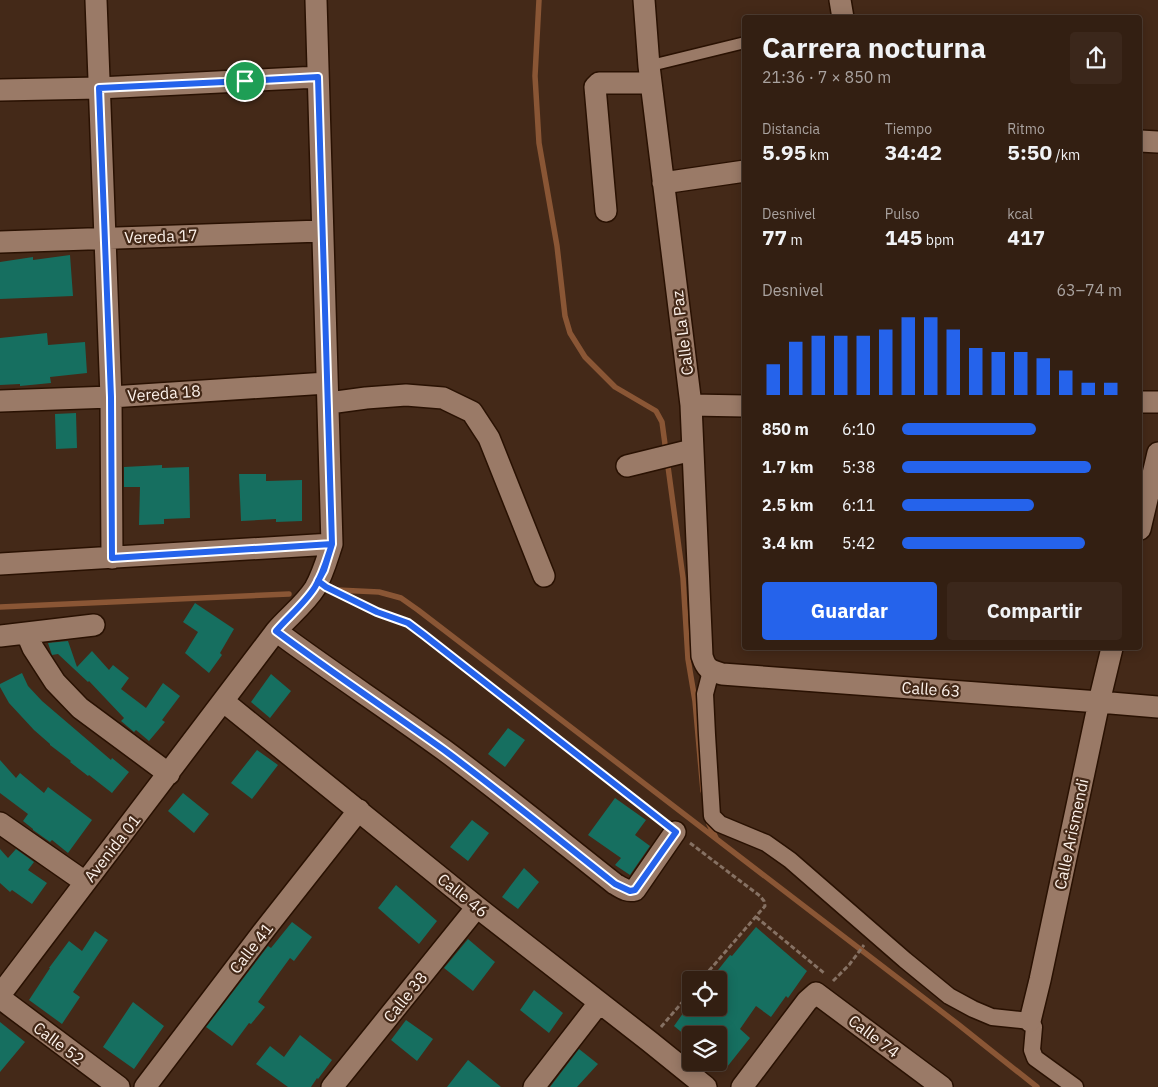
<!DOCTYPE html>
<html lang="es">
<meta charset="utf-8">
<style>
:root{--surface:#331f12;--page:#3b271b;--text:#f1f3f6;--muted:#a9a29f;--line:#4e3d32;--accent:#2563eb}
body{margin:0;font-family:"IBM Plex Sans",sans-serif;background:var(--page);color:var(--text);height:100vh;display:flex;flex-direction:column;font-size:19px;white-space:nowrap}
*{box-sizing:border-box;margin:0}
p{font-size:16px;color:var(--muted)}
.icon{flex:none;width:28px;height:28px;fill:none;stroke:currentColor;stroke-width:2;stroke-linecap:round;stroke-linejoin:round}
.map{position:relative;flex:1;overflow:hidden}
.side{position:absolute;left:742px;top:15px;width:400px;height:635px;display:flex;flex-direction:column;background:var(--surface);border-radius:5px;box-shadow:0 2px 12px #0003,0 0 0 1px var(--line)}
.side>*{flex:none}
.fabs{position:absolute;left:682px;top:971px;display:grid;gap:10px}
.fabs a{display:grid;place-items:center;width:45px;height:45px;border-radius:5px;background:var(--surface);box-shadow:0 2px 12px #0003,0 0 0 1px var(--line);font-size:25px}
.pin{position:absolute;display:grid;place-items:center;width:42px;height:42px;color:#fff;margin:-21px;border:2px solid #fff;border-radius:50%;box-shadow:0 1px 5px #0007}
.round{display:grid;place-items:center;flex:none;width:52px;height:52px;border-radius:5px;background:var(--page)}
.head{display:flex;align-items:center;justify-content:space-between;height:85px;padding:0 20px}
h1{font-size:28px;font-weight:700;line-height:38px}
.metrics{display:grid;grid-template-columns:repeat(3,1fr);gap:8px;height:85px;padding:5px 20px}
.metrics div{display:grid;align-content:center}
.metrics b{font-size:21px;font-weight:700}
.metrics small{font-size:14px;font-weight:400}
.metrics p{font-size:14px}
.chart{height:140px;padding:10px 20px}
.chart p{display:flex;justify-content:space-between}
.chart svg{width:100%;height:90px;margin-top:5px;stroke:var(--accent);stroke-width:6}
.cta{display:flex;gap:10px;margin-top:auto;padding:10px 20px}
.cta a{flex:1;height:58px;border-radius:5px;background:var(--accent);color:#fff;font-size:20px;font-weight:700;line-height:58px;text-align:center}
.cta a+a{background:var(--page);color:var(--text)}
ul{padding:0 20px;list-style:none;font-size:16px}
li{display:grid;grid-template-columns:80px 60px 1fr;align-items:center;height:38px}
li i{height:12px;border-radius:6px;background:var(--accent)}
.map>svg:first-child{display:block}
.lines{fill:none;stroke-linecap:round;stroke-linejoin:round}
.stream{stroke:#8a5635;stroke-width:5.5}
.building{fill:#166f60}
.service-casing{stroke:#291102;stroke-width:14}
.pedestrian-casing{stroke:#291102;stroke-width:19}
.minor-casing{stroke:#291102;stroke-width:24}
.path{stroke:#867163;stroke-width:3;stroke-dasharray:5 2.5;stroke-linecap:butt}
.service{stroke:#9a7a67;stroke-width:11}
.pedestrian{stroke:#9a7a67;stroke-width:16}
.minor{stroke:#9a7a67;stroke-width:21}
.route-casing{stroke:#fff;stroke-width:10}
.route{stroke:#2563eb;stroke-width:6}
.labels{text-anchor:middle;dominant-baseline:central;stroke-width:4.5;stroke-linejoin:round;paint-order:stroke}
.street-label{font-size:16px;fill:#fdf2eb;stroke:#442918}
</style>
<div class="map">
<svg width="1158" height="1087" viewBox="0 0 1158 1087">
<rect width="100%" height="100%" fill="#442918"/>
<g class="lines">
<path class="stream" d="M539,0L535,76L539,143L557,246L565,316L570,333L585,357L615,387L656,411L662,422L683,578L688,659L695,701L703,791
M337,590L379,592L401,598L418,610L959,1025L1037,1087
M0,607L289,594
M707,817L709,824L716,838"/>
</g>
<path class="building" d="M70,255L73,296L0,299V262L33,257V260Z
M47,333L48,345L85,342L87,373L50,377L51,383L20,386V384L0,385V338Z
M76,413L77,448L56,449L55,414Z
M162,465V468L189,467L190,518L164,519V524L139,525L140,487H124V467Z
M239,474H266V481L302,480V521L276,522V519L241,521Z
M195,603L234,629L220,653L222,655L209,673L185,653L198,632L183,622Z
M68,641L77,667L92,651L109,670L113,665L129,678L121,689L146,708L163,683L180,696L162,720L165,722L149,741L136,730L134,732L121,721L124,718L89,681L88,682L58,654L52,655L48,643Z
M22,673L28,686L42,701L111,760L112,758L129,772L112,793L89,775L88,776L70,762L71,761L50,745V744L34,730L9,703L0,687V684Z
M271,674L291,691L270,718L251,702Z
M508,728L525,740L505,767L488,754Z
M257,750L278,765L252,799L231,783Z
M0,760L16,778L20,773L44,793L48,787L92,820L68,853L52,840L50,842L33,830V829L23,821L28,814L0,793Z
M183,793L209,814L194,833L168,811Z
M615,798L646,820L635,835L650,846L630,875L615,865L621,858L588,835Z
M472,820L489,833L468,861L450,847Z
M0,849L8,858L16,849L34,862L28,870L47,883L32,904L12,890L10,892L0,883Z
M524,868L539,882L518,909L502,897Z
M396,885L437,921L419,944L378,908Z
M292,922L312,937L294,961L290,958L258,1002L265,1007L251,1024L249,1023L232,1046L206,1027L268,946L271,948Z
M756,927L807,971L788,998L786,996L771,1017L756,1006L740,1029L750,1038L727,1067L719,1061V1035H691V1040L674,1026L691,1002V1008H719V980H710L730,955L732,956Z
M95,931L108,940L73,992L80,997L62,1024L29,1000L50,968H49L69,941L82,951Z
M468,939L495,962L473,991L444,968Z
M534,990L563,1013L549,1033L520,1010Z
M133,1002L164,1026L134,1069L103,1047Z
M406,1020L433,1039L417,1061L391,1040Z
M0,1022L25,1042L0,1072Z
M300,1035L332,1060L318,1079L317,1078L311,1087H288L256,1064L270,1046L284,1057Z
M579,1049L598,1064L577,1087H550Z
M468,1060L501,1087H447Z"/>
<g class="lines">
<defs>
<path id="service" d="M649,66L743,43"/>
<path id="pedestrian" d="M711,671L705,694L707,735L712,816L720,824L766,843L790,860L905,960L949,996L973,1009L992,1017L1030,1021L1034,1027L1032,1050L1035,1058L1075,1087"/>
<path id="minor" d="M96,0L111,397L112,558
M644,0L649,66L691,405L702,656C706,669 709,670 722,674L1099,702L1158,707
M840,0L843,18
M0,90L99,88L318,77
M1140,141L1158,142
M663,183L745,171
M606,211L595,87L599,83H651
M0,242L322,231
M0,401L111,397L327,383
M1140,402H1158
M329,403L366,398L406,395L443,398L472,412L489,438L544,576
M691,405L745,406
M627,466L692,450
M1140,529L1158,453
M0,564L332,544
M276,631C331,672 388,709 444,750C502,793 558,839 615,884C622,888 627,892 635,890L675,832
M27,634L33,648L55,682L80,708L169,774
M0,636L94,625
M223,701L477,907L649,1041L706,1087
M0,823L85,882
M0,995L276,631C288,617 305,604 315,588C323,574 327,559 332,544L316,0
M0,998L119,1087
M1030,1021L1040,980L1099,702L1112,648
M145,1087L266,928L359,810
M332,1087L477,907
M534,1087L599,1003
M742,1087L807,1001L816,993L942,1087"/>
</defs>
<use href="#service" class="service-casing"/>
<use href="#pedestrian" class="pedestrian-casing"/>
<use href="#minor" class="minor-casing"/>
<path class="path" d="M335,591L377,612L407,623L424,635L659,819
M690,843L760,896L764,901L765,906L701,980
M756,917L824,973
M833,981L849,965L864,945
M661,1027L691,992"/>
<use href="#service" class="service"/>
<use href="#pedestrian" class="pedestrian"/>
<use href="#minor" class="minor"/>
</g>
<g class="lines">
<defs>
<path id="route" d="M245,81L99,88L111,397L112,558L332,544L324,570L318,581L326,587L377,612L408,623L424,635L676,832L635,890L630,891L615,884C558,839 502,793 444,750C388,710 331,672 276,631C288,617 305,603 315,587C323,574 327,559 332,544L318,77L245,81"/>
</defs>
<use href="#route" class="route-casing"/>
<use href="#route" class="route"/>
</g>
<g class="labels">
<g class="street-label">
<text transform="translate(161 236) rotate(-2)">Vereda 17</text>
<text transform="translate(682 333) rotate(-97)">Calle La Paz</text>
<text transform="translate(164 393) rotate(-4)">Vereda 18</text>
<text transform="translate(931 689) rotate(4)">Calle 63</text>
<text transform="translate(1071 834) rotate(-78)">Calle Arismendi</text>
<text transform="translate(112 848) rotate(-52)">Avenida 01</text>
<text transform="translate(463 895) rotate(39)">Calle 46</text>
<text transform="translate(251 948) rotate(-52)">Calle 41</text>
<text transform="translate(405 997) rotate(-51)">Calle 38</text>
<text transform="translate(874 1036) rotate(37)">Calle 74</text>
<text transform="translate(59 1043) rotate(37)">Calle 52</text>
</g>
</g>
</svg>
<div class="fabs">
<a><svg class="icon" aria-label="locate" viewBox="0 0 24 24"><circle cx="12" cy="12" r="6"/><path d="M12 2v4M12 18v4M2 12h4M18 12h4"/></svg></a>
<a><svg class="icon" aria-label="layers" viewBox="0 0 24 24"><path d="M12 4l9 5-9 5-9-5zM3 14l9 5 9-5"/></svg></a>
</div>
<div class="pin" style="left:245px;top:81px;background:#1e9e55"><svg class="icon" aria-label="arrive" viewBox="0 0 24 24"><path d="M6 21V4h12l-3 4 3 4H6"/></svg></div>
<section class="side">
<div class="head"><div><h1>Carrera nocturna</h1><p>21:36 · 7 × 850 m</p></div><a class="round"><svg class="icon" aria-label="share" viewBox="0 0 24 24"><path d="M12 15V3M7 8l5-5 5 5M5 13v7h14v-7"/></svg></a></div>
<div class="metrics">
<div><p>Distancia</p><b>5.95<small> km</small></b></div>
<div><p>Tiempo</p><b>34:42</b></div>
<div><p>Ritmo</p><b>5:50<small> /km</small></b></div>
</div>
<div class="metrics">
<div><p>Desnivel</p><b>77<small> m</small></b></div>
<div><p>Pulso</p><b>145<small> bpm</small></b></div>
<div><p>kcal</p><b>417</b></div>
</div>
<div class="chart"><p><span>Desnivel</span>63–74 m</p>
<svg viewBox="0 0 160 44" preserveAspectRatio="none"><path d="M5 44V29M15 44V18M25 44V15M35 44V15M45 44V15M55 44V12M65 44V6M75 44V6M85 44V12M95 44V21M105 44V23M115 44V23M125 44V26M135 44V32M145 44V38M155 44V38"/></svg>
</div>
<ul>
<li><b>850 m</b>6:10<i style="width:61%"></i></li>
<li><b>1.7 km</b>5:38<i style="width:86%"></i></li>
<li><b>2.5 km</b>6:11<i style="width:60%"></i></li>
<li><b>3.4 km</b>5:42<i style="width:83%"></i></li>
</ul>
<div class="cta"><a>Guardar</a><a>Compartir</a></div>
</section>
</div>
